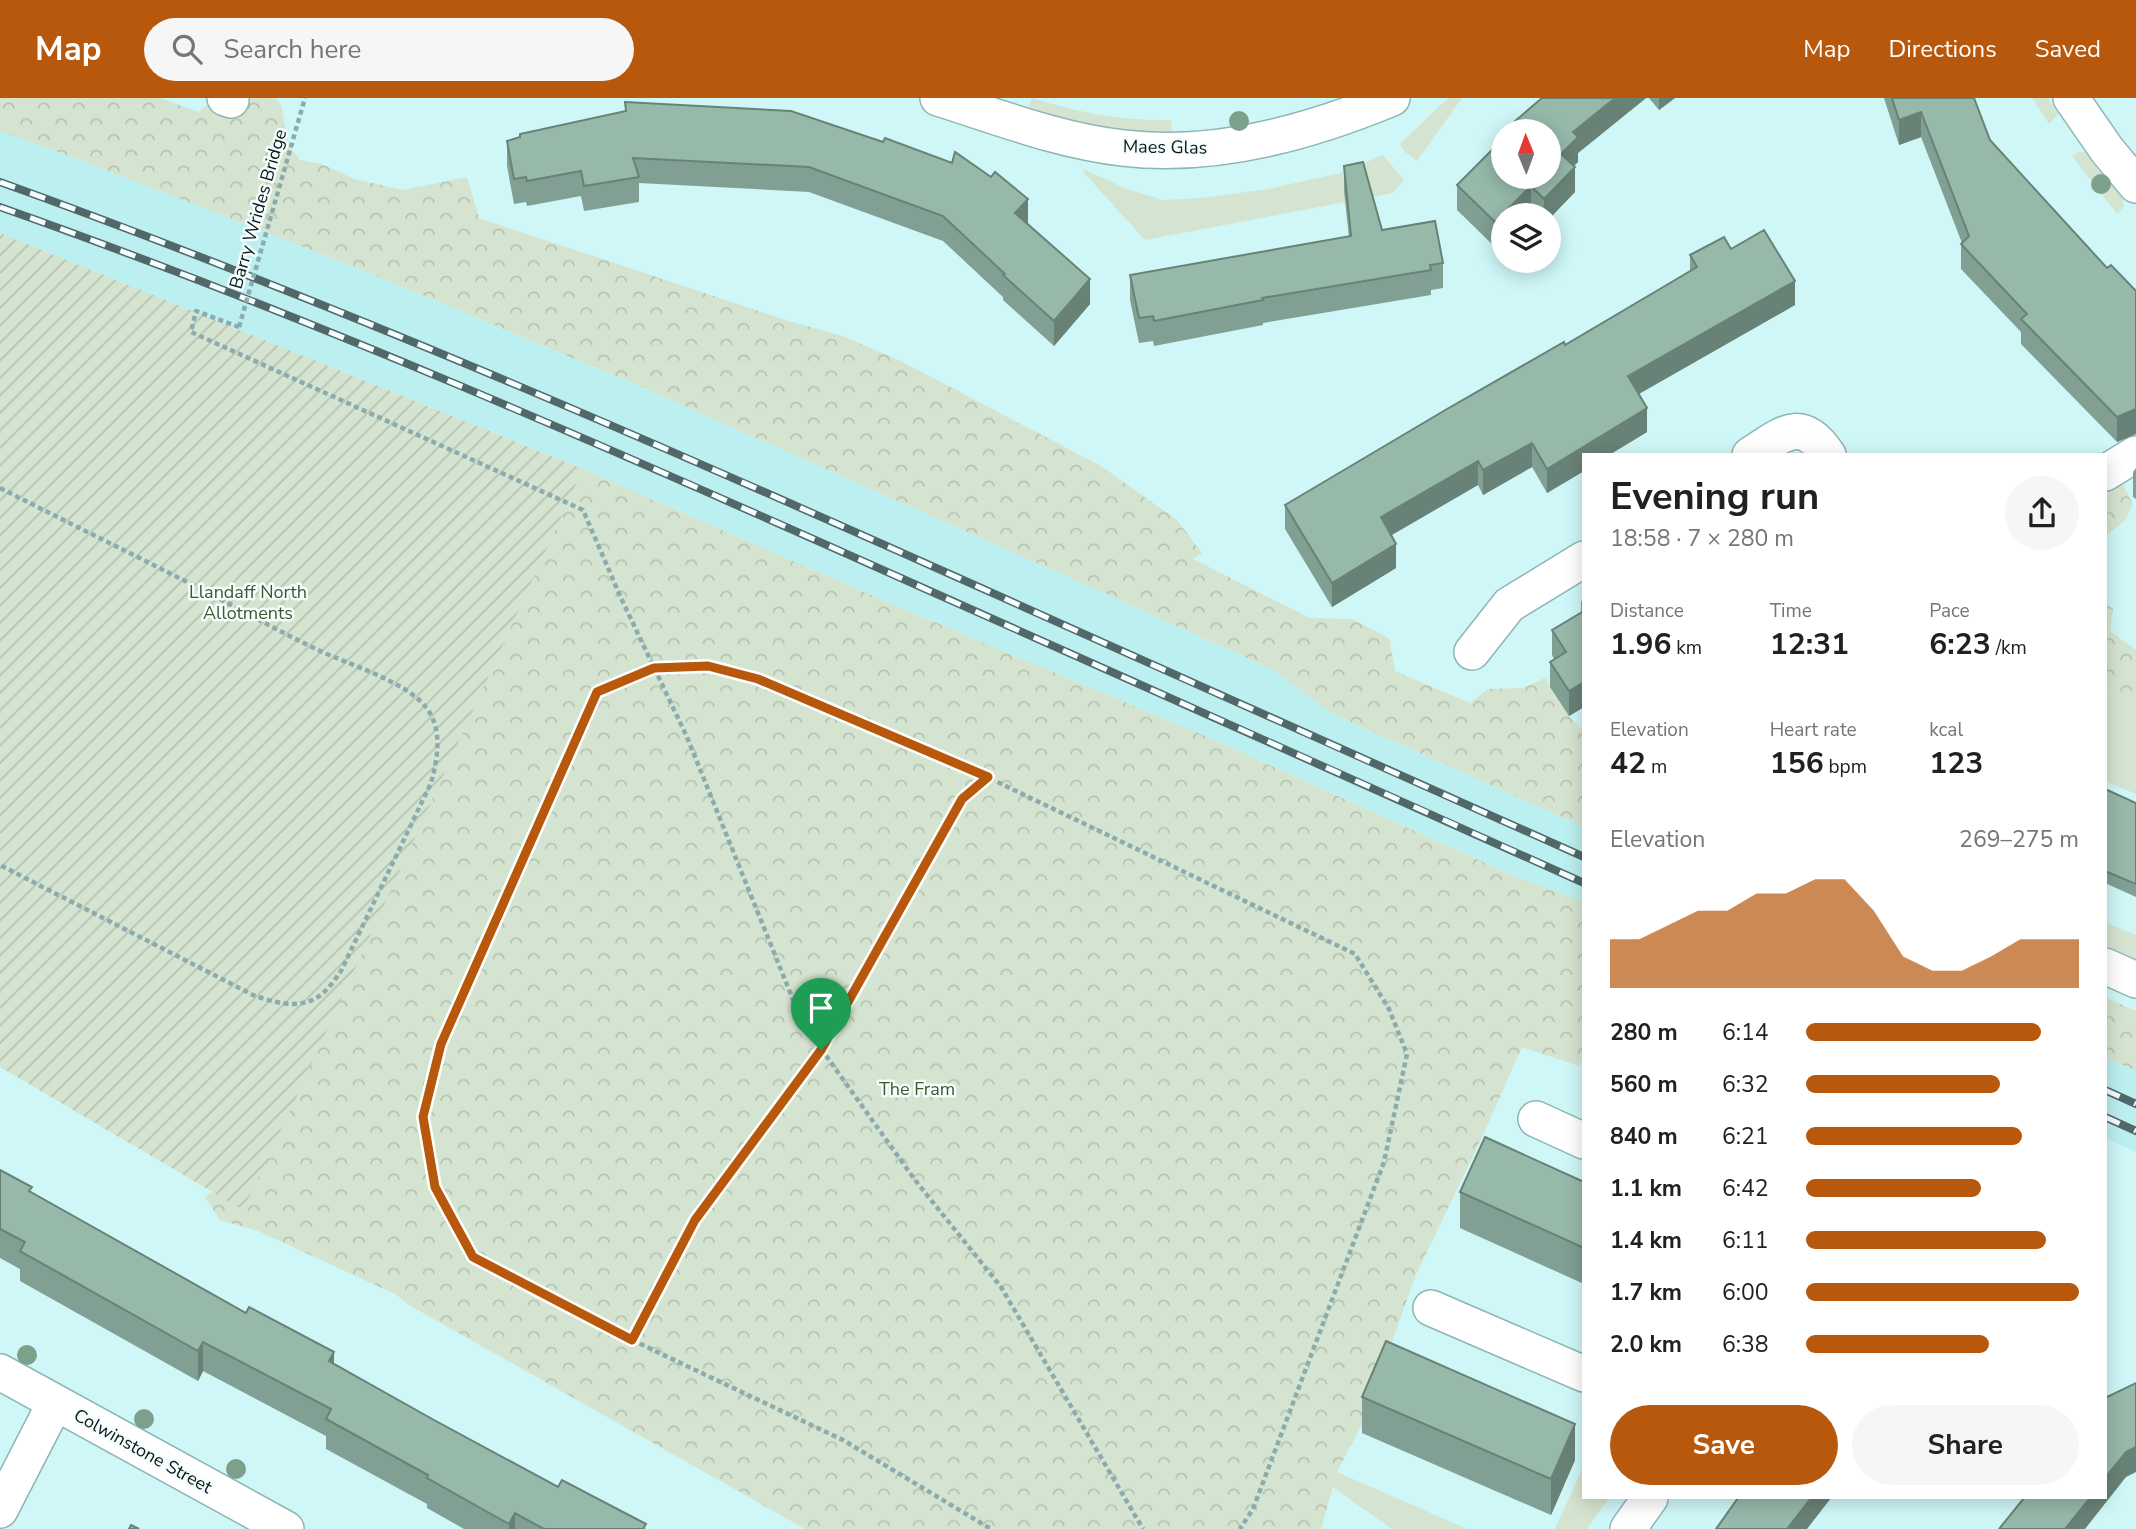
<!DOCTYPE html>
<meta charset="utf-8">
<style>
:root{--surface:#fff;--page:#f6f6f6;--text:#202124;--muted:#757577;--accent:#b7580d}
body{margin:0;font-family:"Nunito Sans",sans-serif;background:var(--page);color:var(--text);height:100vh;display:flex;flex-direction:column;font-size:26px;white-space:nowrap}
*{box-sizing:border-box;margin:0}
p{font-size:23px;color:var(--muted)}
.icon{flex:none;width:38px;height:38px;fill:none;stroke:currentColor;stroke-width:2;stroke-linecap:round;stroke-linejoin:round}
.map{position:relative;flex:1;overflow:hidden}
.panel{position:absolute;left:1582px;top:355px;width:525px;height:1046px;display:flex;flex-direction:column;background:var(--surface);border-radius:0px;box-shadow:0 4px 18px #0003}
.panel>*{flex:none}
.needle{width:46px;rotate:359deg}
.fabs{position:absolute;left:1491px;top:21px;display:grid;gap:14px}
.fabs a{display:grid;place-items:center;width:70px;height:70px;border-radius:50%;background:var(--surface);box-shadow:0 4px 18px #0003;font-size:35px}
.pin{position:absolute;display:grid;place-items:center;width:60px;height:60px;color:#fff;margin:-72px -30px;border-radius:50% 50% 50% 0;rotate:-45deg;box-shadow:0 0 7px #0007}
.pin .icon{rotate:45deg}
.round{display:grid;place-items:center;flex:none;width:74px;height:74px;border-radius:37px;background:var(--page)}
.head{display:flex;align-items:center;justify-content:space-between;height:119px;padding:0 28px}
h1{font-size:38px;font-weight:700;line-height:52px}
.figures{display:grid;grid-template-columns:repeat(3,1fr);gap:10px;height:119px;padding:7px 28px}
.figures div{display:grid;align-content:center}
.figures b{font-size:30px;font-weight:700}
.figures small{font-size:19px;font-weight:400}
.figures p{font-size:19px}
.chart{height:196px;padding:14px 28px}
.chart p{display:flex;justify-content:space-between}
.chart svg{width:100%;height:126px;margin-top:7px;fill:var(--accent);opacity:.7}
.button{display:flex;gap:14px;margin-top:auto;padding:14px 28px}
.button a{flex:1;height:80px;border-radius:42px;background:var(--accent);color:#fff;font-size:28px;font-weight:700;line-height:80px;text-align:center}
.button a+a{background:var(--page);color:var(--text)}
ul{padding:0 28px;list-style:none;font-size:23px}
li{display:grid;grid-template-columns:112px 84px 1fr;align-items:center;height:52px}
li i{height:18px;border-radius:9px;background:var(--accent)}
header{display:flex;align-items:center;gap:42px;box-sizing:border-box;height:98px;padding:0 35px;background:var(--accent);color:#fff}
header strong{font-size:33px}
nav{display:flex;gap:38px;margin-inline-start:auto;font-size:24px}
.search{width:490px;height:63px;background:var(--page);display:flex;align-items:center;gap:18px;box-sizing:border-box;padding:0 24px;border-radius:38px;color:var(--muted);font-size:26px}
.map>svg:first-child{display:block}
.built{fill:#bcefef}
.grass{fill:#d5e4d0}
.forest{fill:url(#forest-crowns)}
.garden{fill:url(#garden-furrows)}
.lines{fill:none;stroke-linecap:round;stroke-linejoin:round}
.street-casing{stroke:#8eb5b5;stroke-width:38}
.path{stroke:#8babac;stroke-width:4.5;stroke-dasharray:5 3.5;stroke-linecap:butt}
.street{stroke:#fff;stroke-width:35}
.rail-casing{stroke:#506869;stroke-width:8}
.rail{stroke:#f5fdfd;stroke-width:5;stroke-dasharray:16;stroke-linecap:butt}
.path-bridge{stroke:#8babac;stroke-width:4.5;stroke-dasharray:5 3.5;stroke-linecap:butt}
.tree{fill:#7da08b}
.wall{fill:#819f92}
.shaded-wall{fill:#698277}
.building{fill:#96b9aa;stroke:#698277;stroke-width:2}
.route-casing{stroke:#fff;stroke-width:14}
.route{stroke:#b7580d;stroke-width:9}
.labels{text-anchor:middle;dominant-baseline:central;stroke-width:5;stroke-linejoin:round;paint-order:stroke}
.street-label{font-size:18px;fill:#091818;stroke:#f5fdfd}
.park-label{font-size:18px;fill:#3a5931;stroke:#f5fdfd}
</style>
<header>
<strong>Map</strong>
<div class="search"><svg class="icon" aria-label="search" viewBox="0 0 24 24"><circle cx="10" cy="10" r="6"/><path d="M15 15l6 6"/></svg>Search here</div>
<nav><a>Map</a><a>Directions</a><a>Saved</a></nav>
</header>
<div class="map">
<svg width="2136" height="1431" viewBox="0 0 2136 1431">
<defs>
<pattern id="forest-crowns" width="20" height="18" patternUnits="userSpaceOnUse" patternTransform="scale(1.75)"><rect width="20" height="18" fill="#d5e4d0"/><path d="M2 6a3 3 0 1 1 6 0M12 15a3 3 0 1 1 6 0" fill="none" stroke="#b6c3b2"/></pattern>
<pattern id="garden-furrows" width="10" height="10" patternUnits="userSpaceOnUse" patternTransform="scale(1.75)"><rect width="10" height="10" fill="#d5e4d0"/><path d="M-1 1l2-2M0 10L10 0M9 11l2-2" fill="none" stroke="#b6c3b2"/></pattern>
</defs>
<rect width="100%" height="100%" fill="#cff7f8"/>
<path class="built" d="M0,33L85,64L355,169L637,287L1091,489L1271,571L1333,616L1584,729V809L1219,644L866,495L583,371L0,135Z
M2105,959L2136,973V1054L2105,1040Z"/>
<path class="grass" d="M1032,0C1081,15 1120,23 1171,22L1172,34L1140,36L1109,33L1027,12Z
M1448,0H1462L1417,63L1404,53L1400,46Z
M2032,0H2048L2058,16L2049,26Z
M2078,54H2086L2123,101L2124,108L2117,116L2072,58Z
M1383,57L1404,82L1393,95L1145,142L1084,75L1083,71L1127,91L1163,102L1202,100L1268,91L1341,75Z
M2105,591L2136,604V696L2105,683Z
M2105,824L2136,837V861L2105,847Z
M1584,1367V1400H1609L1587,1431H1555Z
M1337,1374L1467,1431H1392L1331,1388Z"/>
<path class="forest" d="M0,0H161L198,14L215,0H276L281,7L289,48L300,62L322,66L354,81L403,92L467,79L479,120L792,224L840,237L899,262L1101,368L1177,422L1202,455L1193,461L1310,520L1352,521L1389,540L1395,573L1470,605L1488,591L1522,590L1545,580L1569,618L1584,634V729L1333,616L1271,571L1091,489L637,287L355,169L85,64L0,33Z
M307,263L583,371L866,495L1219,644L1512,777L1584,804V958L1579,968L1522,949L1483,1037L1415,1179L1365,1320L1337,1374L1321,1431H805L409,1207L395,1196L258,1133L220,1122L205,1099L221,1088Z
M2120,380L2133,407L2125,422L2105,439V386Z
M2105,505L2113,511L2110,533L2136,552V604L2105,591Z
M2105,899L2136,913V973L2105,959Z"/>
<path class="garden" d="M0,135L583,371L308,974L243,1112L0,969Z"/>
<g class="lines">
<defs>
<path id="street" d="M225,0L231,2
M938,0C998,19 1060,43 1123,50C1214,61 1308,35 1392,0
M2071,0L2107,52L2136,87
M1750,357C1782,337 1801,316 1828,357
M2105,375L2136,356
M1472,554L1509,507L1584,461
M2105,868L2136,882
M1536,1021L1584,1043
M1431,1210L1584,1276
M0,1274L286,1431
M0,1412L55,1305
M1628,1431L1650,1400"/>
</defs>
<use href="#street" class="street-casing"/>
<path class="path" d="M239,229L196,213L191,234L583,412L621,500L687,639L802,924L915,1082L1001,1189L1143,1431
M0,390C65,423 130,455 195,488C236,509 276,532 318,552C348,566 394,580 418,601C444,623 439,656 431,685L341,873C336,880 330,889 323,895C303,913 275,905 253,897L0,767
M987,679L758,581L708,568L654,570L597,594L441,946L423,1019L435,1089L473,1159L632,1242L843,1342L991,1431
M632,1242L695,1122L821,952L962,701L987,679L1355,856L1389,911L1407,956L1384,1064L1253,1411L1240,1431"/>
<use href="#street" class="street"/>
<defs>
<path id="rail" d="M0,84C323,200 638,337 952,477C1162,571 1373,665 1584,759
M0,109C310,218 612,351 912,485C1136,585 1360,684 1584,785
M2105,992L2136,1006
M2105,1019L2136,1033"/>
</defs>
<use href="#rail" class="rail-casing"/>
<use href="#rail" class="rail"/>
<path class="path-bridge" d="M239,229L305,0"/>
</g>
<g class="tree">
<circle cx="1239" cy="23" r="10"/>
<circle cx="2101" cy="86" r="10"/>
<circle cx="27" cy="1257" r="10"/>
<circle cx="144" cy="1321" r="10"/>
<circle cx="236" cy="1371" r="10"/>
</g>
<path class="wall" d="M1542,0H1646L1578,55V64L1573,68L1575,69V94L1549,121V117H1535L1531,113L1527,117H1503V141L1495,149L1457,112V87L1503,41V79H1549V33H1507V30Z
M1649,0H1675L1659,12Z
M1884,0H1974L1990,42L2107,170L2136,193V336L2117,344L2021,246V234L1961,171V146L1962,145L1921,39L1899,47Z
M625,4L1028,126L1090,206L1054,248L1003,202V199L943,143L809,94L639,85V104L584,113L581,98L527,108L526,104L514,106L507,68V43L625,13Z
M1344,68L1382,132L1443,165V190L1431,192V197L1263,225V227L1154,248L1153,243L1139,245L1130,202V177L1349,139L1344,93Z
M1731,151L1795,207L1639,296L1647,334L1609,357H1584V373L1547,395L1532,369L1483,397L1478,387L1392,437L1396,470L1332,509L1285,431V407L1565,247L1690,173V157Z
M2136,370V401L2133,399V374Z
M1584,502V609L1569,618L1550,589V564L1554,561L1552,557V532L1581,515V503Z
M2105,691L2136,705V799L2105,785Z
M0,1072L32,1094L434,1322L558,1389L646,1431H464L427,1410V1406L326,1351V1338L203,1273L198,1283L20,1183V1171L0,1160Z
M1584,1084V1186L1460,1130V1094Z
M1362,1299L1575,1362L1551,1417L1362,1335Z"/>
<path class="shaded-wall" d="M1615,0H1646L1578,55V64L1561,81V56L1573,34Z
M1659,0H1675L1659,12Z
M1921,14V39L1899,47V22Z
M1575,69V94L1549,121V117H1544V101Z
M1531,88V113L1527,117H1503V141L1495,149V124Z
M1028,101V126L1015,115Z
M1090,181V206L1054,248V223Z
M1795,183V207L1628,302V278Z
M1647,310V334L1609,357H1584V373L1547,395V371Z
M2136,311V336L2117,344V319Z
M1532,345V369L1483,397V372Z
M1478,363V387L1381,443V419Z
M1396,446V470L1332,509V485Z
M1584,584V609L1569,618V593Z
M203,1244V1273L198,1283V1253Z
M334,1254V1284L329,1263Z
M1575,1326V1362L1551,1417V1381Z
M2136,1349V1374L2126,1379L2085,1431H2065L2090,1400H2105V1380L2126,1354Z
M1811,1400H1831L1807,1431H1787Z
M515,1415V1431H509V1426Z"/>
<path class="building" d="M1542,0H1615L1573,34L1578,39L1561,56L1575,69L1544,101L1531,88L1495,124L1457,87L1503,41V79H1549V33H1509L1507,30Z
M1892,0H1974L1990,42L2107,170L2111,167L2136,193V311L2117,319L2021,221L2027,216L1961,146L1969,138L1921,14L1899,22Z
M625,4L791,13L883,44L885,40L952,65L955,54L991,79L995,74L1028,101L1015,115L1090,181L1054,223L1003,177L1005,176L943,118L809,69L633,60L639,79L584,88L581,73L527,83L526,79L514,81L507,43L520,39V36L626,13Z
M1363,64L1382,132L1435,123L1443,165L1430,167L1431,172L1262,200L1263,202L1154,223L1153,218L1139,220L1130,177L1351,138L1344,68Z
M1764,132L1795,183L1628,278L1647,310L1547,371L1532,345L1483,372L1478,363L1381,419L1396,446L1332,485L1285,407L1447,311L1564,244L1565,247L1697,169L1690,157L1724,139L1731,151Z
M1584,513V584L1569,593L1550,564L1566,554L1552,532Z
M2105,691L2136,705V786L2105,773Z
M1485,1039L1584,1084V1150L1460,1094Z
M0,1072L32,1089L29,1093L246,1215L249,1209L334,1254L329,1263L434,1322L558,1389L562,1382L646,1426L643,1431H544L515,1415L509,1426L427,1380L428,1377L326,1321L331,1311L203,1244L198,1253L20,1153L25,1144L0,1131Z
M1386,1243L1575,1326L1551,1381L1362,1299Z
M2136,1285V1349L2126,1354L2105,1380V1300Z
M1738,1400H1811L1787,1431H1716Z
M2024,1400H2090L2065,1431H1999Z
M131,1427L139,1431H129Z"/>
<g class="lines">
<defs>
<path id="route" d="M708,568L758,581L988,679L962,701L821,952L695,1122L632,1242L473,1159L435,1089L423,1019L441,946L597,594L654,570Z"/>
</defs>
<use href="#route" class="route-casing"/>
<use href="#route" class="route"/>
</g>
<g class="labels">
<g class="street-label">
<text transform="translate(1165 49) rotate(1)">Maes Glas</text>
<text transform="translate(258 111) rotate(-74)">Barry Wrides Bridge</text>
<text transform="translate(143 1353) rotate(29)">Colwinstone Street</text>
</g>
<g class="park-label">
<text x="248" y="494">Llandaff North<tspan x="248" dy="21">Allotments</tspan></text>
<text x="917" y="991">The Fram</text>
</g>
</g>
</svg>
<div class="fabs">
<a><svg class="needle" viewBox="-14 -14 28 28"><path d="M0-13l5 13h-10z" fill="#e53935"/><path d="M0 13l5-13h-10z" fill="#757577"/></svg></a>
<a><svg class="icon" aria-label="layers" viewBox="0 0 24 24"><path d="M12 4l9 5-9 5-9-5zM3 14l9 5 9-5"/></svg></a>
</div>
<div class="pin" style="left:821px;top:952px;background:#1e9e55"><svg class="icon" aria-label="arrive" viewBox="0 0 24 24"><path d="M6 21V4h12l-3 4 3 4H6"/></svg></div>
<section class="panel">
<div class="head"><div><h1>Evening run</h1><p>18:58 · 7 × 280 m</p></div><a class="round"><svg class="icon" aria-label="share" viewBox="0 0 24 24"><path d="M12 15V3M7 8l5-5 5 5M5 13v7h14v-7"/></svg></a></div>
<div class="figures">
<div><p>Distance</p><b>1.96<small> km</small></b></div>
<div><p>Time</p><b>12:31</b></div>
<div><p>Pace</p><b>6:23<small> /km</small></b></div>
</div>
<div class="figures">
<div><p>Elevation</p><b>42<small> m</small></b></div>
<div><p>Heart rate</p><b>156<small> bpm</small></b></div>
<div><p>kcal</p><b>123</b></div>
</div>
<div class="chart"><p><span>Elevation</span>269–275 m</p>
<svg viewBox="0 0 160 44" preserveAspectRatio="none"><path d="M0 44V27L10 27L20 22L30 17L40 17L50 11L60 11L70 6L80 6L90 17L100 33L110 38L120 38L130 33L140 27L150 27L160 27V44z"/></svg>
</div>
<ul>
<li><b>280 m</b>6:14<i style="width:86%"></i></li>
<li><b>560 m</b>6:32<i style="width:71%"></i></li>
<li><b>840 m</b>6:21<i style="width:79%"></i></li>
<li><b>1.1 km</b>6:42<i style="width:64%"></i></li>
<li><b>1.4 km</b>6:11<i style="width:88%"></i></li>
<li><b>1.7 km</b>6:00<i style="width:100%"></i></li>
<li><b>2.0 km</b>6:38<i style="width:67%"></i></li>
</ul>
<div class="button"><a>Save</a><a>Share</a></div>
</section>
</div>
